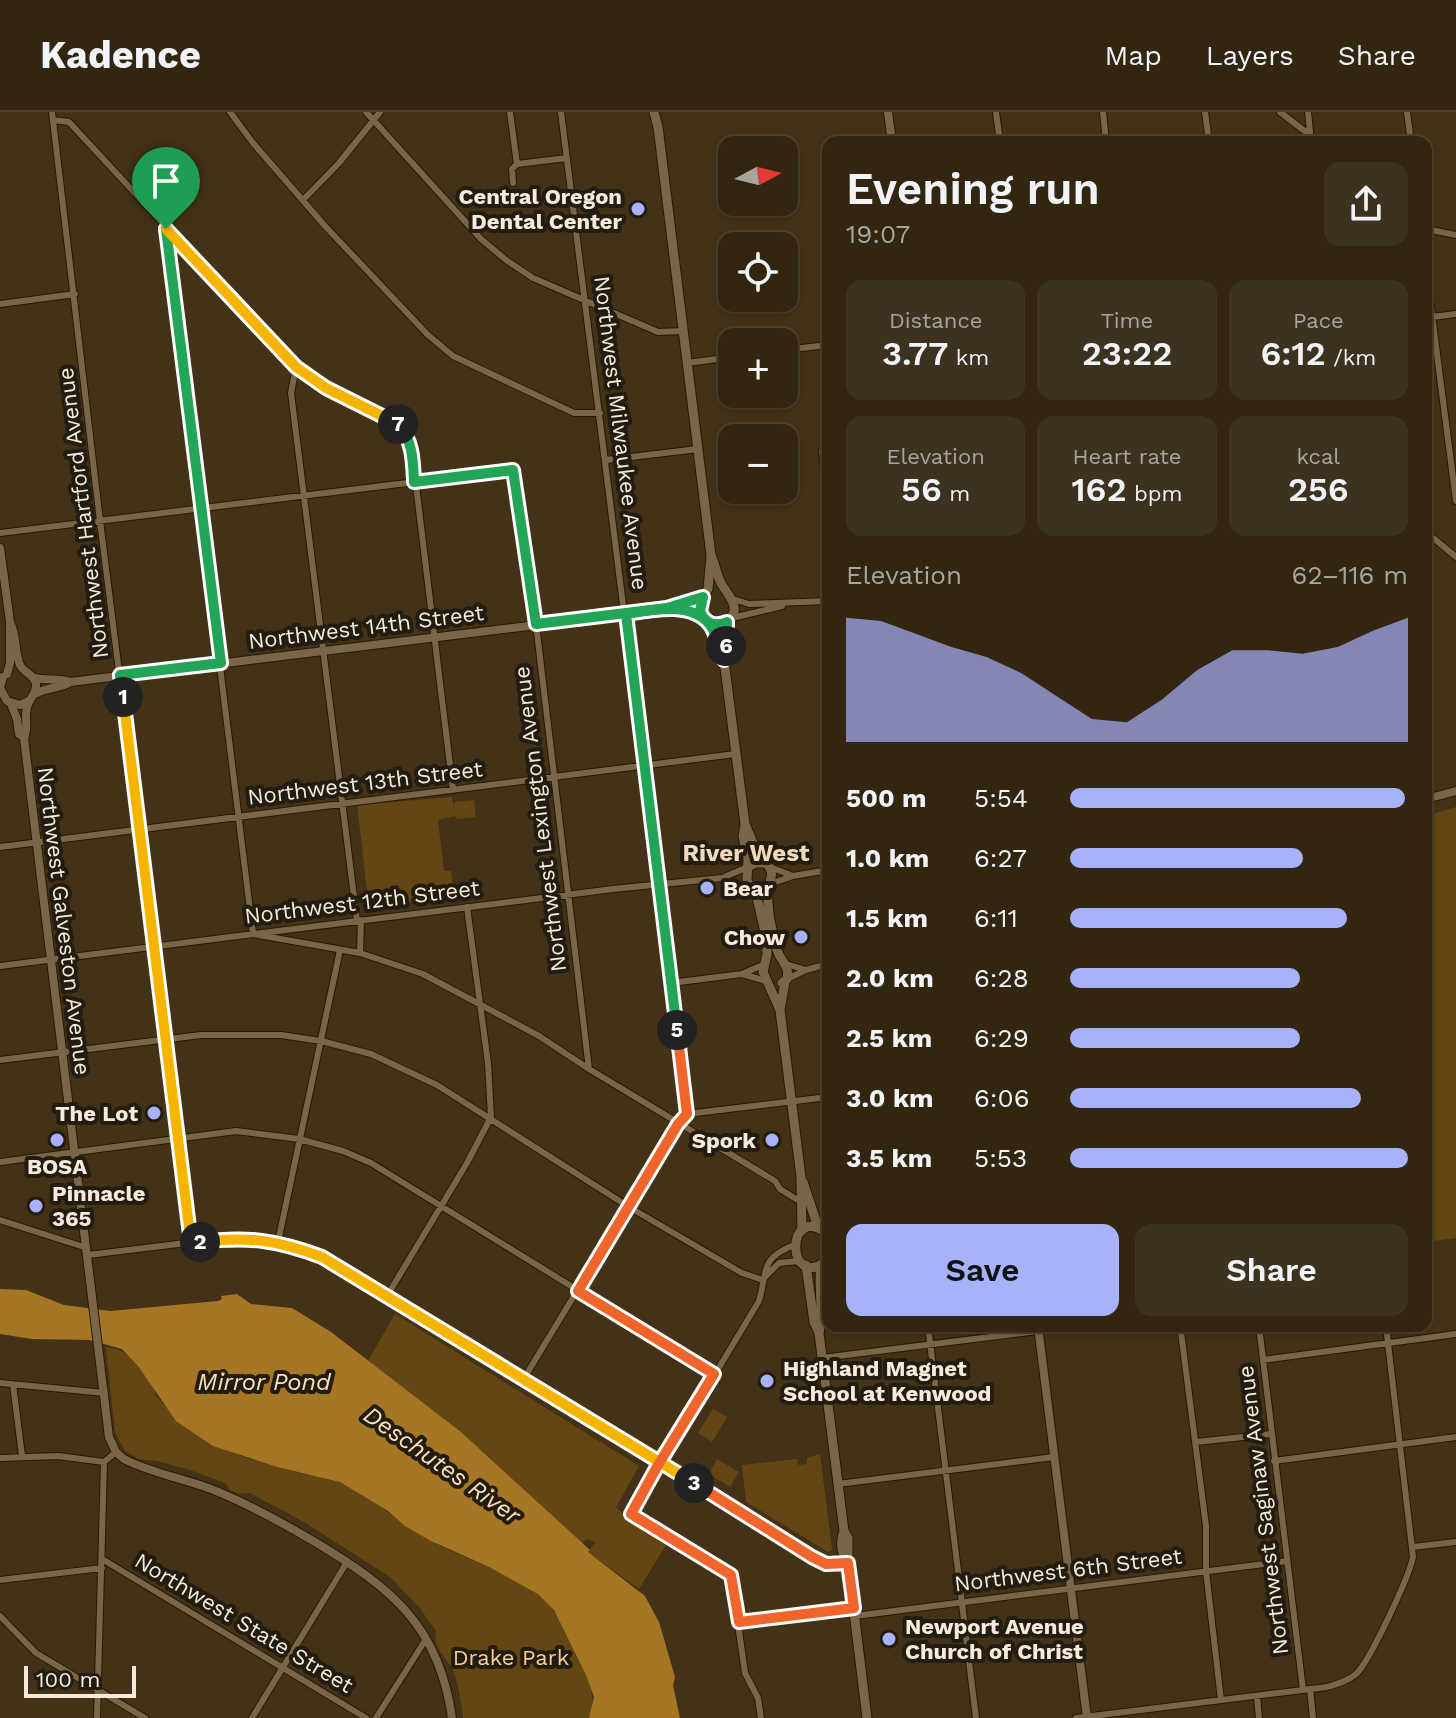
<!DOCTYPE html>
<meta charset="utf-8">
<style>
:root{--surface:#322611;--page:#3d321f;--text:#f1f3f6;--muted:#a8a59f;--line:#4d4331;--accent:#a7b1fc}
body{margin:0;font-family:"Work Sans",sans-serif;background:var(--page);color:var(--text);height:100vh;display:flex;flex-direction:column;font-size:30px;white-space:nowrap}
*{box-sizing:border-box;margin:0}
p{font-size:26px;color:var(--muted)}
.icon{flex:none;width:44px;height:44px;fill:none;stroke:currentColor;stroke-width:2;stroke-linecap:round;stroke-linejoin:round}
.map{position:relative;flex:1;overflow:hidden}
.details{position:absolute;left:822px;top:24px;width:610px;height:1196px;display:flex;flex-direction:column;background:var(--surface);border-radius:16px;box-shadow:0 2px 6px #0004,0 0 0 2px var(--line)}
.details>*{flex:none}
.needle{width:52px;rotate:83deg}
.fabs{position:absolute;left:718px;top:24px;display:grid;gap:16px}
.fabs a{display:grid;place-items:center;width:80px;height:80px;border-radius:16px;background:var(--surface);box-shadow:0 2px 6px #0004,0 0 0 2px var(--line);font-size:40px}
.scale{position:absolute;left:24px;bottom:20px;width:112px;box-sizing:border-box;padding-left:8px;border:4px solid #f6ebdb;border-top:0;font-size:22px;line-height:28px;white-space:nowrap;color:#f6ebdb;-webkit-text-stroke:6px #231c10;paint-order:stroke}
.pin{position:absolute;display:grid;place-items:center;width:68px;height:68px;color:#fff;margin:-82px -34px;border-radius:50% 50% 50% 0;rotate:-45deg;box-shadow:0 0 8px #0007}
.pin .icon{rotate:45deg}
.km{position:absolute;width:40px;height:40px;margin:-20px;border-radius:50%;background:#222;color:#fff;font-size:22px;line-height:40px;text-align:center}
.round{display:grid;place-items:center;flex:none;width:84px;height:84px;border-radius:16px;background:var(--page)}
.overview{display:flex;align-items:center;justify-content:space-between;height:136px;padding:0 24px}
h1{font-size:44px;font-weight:600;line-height:60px}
.figures{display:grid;grid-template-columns:repeat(3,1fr);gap:12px;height:136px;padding:8px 24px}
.figures div{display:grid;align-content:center;border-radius:16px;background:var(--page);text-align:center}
.figures b{font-size:34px;font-weight:600}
.figures small{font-size:22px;font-weight:400}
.figures p{font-size:22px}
.chart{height:224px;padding:16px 24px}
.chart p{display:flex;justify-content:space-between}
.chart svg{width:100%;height:144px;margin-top:8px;fill:var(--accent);opacity:.7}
.primary-button{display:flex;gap:16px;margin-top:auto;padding:16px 24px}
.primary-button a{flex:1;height:92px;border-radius:16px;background:var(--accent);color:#111;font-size:32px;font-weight:600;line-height:92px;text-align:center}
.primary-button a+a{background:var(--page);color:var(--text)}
ul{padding:0 24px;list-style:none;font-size:26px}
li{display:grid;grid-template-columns:128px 96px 1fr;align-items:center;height:60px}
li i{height:20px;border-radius:10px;background:var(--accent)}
header{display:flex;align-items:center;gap:48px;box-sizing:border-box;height:112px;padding:0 40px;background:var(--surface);border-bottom:2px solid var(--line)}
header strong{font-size:38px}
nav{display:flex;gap:44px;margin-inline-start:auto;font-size:28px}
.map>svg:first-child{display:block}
.green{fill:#634613}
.water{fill:#a57623}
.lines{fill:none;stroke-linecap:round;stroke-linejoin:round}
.minor-casing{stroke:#2a1900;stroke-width:8}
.tertiary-casing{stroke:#2a1900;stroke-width:10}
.secondary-casing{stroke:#2a1900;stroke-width:11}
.minor{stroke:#796649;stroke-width:6}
.tertiary{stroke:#796649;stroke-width:8}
.secondary{stroke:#796649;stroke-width:9}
.split-1-casing{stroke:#fff;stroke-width:16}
.split-2-casing{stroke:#fff;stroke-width:16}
.split-3-casing{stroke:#fff;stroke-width:16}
.split-4-casing{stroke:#fff;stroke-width:16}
.split-5-casing{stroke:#fff;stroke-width:16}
.split-6-casing{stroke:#fff;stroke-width:16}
.split-7-casing{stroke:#fff;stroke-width:16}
.split-8-casing{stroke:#fff;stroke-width:16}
.split-1{stroke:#22a559;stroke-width:10}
.split-2{stroke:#f5b400;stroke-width:10}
.split-3{stroke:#f5b400;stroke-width:10}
.split-4{stroke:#f0652b;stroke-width:10}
.split-5{stroke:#f0652b;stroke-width:10}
.split-6{stroke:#22a559;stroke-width:10}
.split-7{stroke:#22a559;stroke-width:10}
.split-8{stroke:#f5b400;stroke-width:10}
.poi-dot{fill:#a7b1fc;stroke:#231c10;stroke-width:3}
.labels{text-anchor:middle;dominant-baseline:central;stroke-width:8;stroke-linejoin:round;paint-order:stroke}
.poi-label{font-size:22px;font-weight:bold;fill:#f6ebdb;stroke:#231c10;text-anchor:end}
.street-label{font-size:22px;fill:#f6ebdb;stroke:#231c10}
.park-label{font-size:22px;fill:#f6cf96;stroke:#231c10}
.neighbourhood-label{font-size:24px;font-weight:bold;fill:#f0daba;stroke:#231c10}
.water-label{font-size:24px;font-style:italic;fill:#fae0bb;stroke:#231c10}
</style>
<header>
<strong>Kadence</strong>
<nav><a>Map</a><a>Layers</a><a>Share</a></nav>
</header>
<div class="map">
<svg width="1456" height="1606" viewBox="0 0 1456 1606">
<rect width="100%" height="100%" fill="#433217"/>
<path class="green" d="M452,685L455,700L454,690L474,688L476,705L456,707L455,704L438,708L444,759H451L454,784L369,796L357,693Z
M1456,695V1126L1426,1130V704Z
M395,1202L639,1354L616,1395L637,1415L666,1433L639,1477L588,1440L595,1430L588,1427L581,1431L485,1341L368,1249Z
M106,1235C133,1238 140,1257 155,1278V1283C202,1335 230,1342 296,1360C309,1364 325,1363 337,1369C371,1384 398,1410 430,1428C466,1450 524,1461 552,1495C562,1507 572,1534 580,1548C589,1569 597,1584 589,1606H463C461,1591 459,1575 454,1560C448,1546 433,1539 436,1519L419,1495L390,1465L304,1410L250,1381L239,1382L230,1378L225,1371L190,1358L157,1349L139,1347L125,1339L115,1320Z
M713,1297L727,1305L712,1330L698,1321Z
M820,1342L832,1438L828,1440L746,1390L742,1353L797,1347L798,1353L807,1352V1346Z
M717,1347L739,1360L730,1375L709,1362Z"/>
<path class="water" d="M0,1177L26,1178L64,1193L110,1199L218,1189L222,1187L221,1184L237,1182L251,1192L292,1196L331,1220L461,1320L590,1438L588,1440L645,1484L659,1510L675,1565L673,1573L680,1606H589L594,1585L586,1563L554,1498L538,1482L489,1455L431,1429L405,1414L388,1399L340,1370L277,1355L213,1334L176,1309L138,1254L122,1237L89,1228L32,1227L0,1222Z"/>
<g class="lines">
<defs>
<path id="minor" d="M52,0L100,409L191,1131
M230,0L253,31L325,114L428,223L453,244L574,301H600
M366,0L481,127L506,148L533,166L658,220L683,219
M510,0L517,52L512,57L513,71
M996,0L1000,30
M1103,0L1106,30
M1205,0L1209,30
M1280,0L1319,30
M1308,0L1311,30
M1407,0L1411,30
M53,8L69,10L296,255C306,262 316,271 328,277C362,296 399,298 412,340L453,678
M517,52L567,46
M303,88L339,51L380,0
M166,117L253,822L360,841L423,862L539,924L589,957L775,1069L780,1077L801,1090
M1426,117L1456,123
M1426,157L1456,389
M0,192L75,182
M1432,205L1456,202
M784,238L828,233
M687,251L732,245
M296,255L291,281L357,809
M822,339L828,391
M606,348L698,337
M1426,420L1456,445
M0,421L513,358L536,512L589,957
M733,487L749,492L828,489
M732,506L782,494
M0,735L735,642
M770,755L793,764
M770,772L793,764L828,758
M360,841L361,808
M765,852L742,862L766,869
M786,852L806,858
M0,854L613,777L722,766L748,755
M787,867L806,858L828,852
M671,871L742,862
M0,948L201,923H281L321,929L371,942L437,973L629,1095L742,1161L763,1168
M687,1002L828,985
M0,1050L236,1019L299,1027L343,1039L371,1051L714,1262
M0,1108L87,1136
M278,1130L340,838
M88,1143L235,1125L278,1130L322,1145L812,1445L826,1452L848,1451
M765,1165L779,1151L799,1149
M387,1184L467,1051L491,1005L488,951L467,795
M928,1214L976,1606
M1259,1214L1303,1578
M1181,1220L1206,1414V1459L1221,1588
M822,1246L1077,1214
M1263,1248L1456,1222
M523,1268L678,1012L687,1002L561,0
M0,1271L105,1281
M13,1272L22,1344
M1196,1330L1271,1322
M0,1346L58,1344L104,1350
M1274,1349L1456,1325
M838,1372L1054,1345
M1413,1435L1456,1430
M102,1447L366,1606
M0,1468L102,1456
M0,1504L36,1541L145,1606
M855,1504L1287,1449
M739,1510L854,1496
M1310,1577L1313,1606
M1257,1584L1259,1606
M97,1606L104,1350L116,1340
M252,1606L347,1450
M376,1606L426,1527
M761,1606L758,1586L745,1561L731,1463L718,1453L631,1402L759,1189C768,1159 759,1147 794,1133
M1076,1606L1327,1575C1337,1572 1348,1569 1356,1562C1370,1549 1409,1465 1413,1445L1386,1214"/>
<path id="tertiary" d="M888,0L892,30
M0,436L10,510V551L7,562
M672,497L693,501L704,507
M10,510C17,524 14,539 20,553C24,561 34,562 36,572C37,582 29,586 27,595C24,606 29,616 24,626L109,1325L116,1340L124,1347C151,1361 182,1366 211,1377C247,1391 281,1410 315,1430C391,1476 439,1513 452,1606
M3,565L0,576L7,589L20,593L29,589
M32,565C45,570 58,565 70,570
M35,582C46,575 60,577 70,570L626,502L667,496L703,485
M11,592L17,607L19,622L24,626
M1426,687L1456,679
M1038,1214L1087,1606"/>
<path id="secondary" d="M654,0L658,15L711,443C715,452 716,460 720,469C725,481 744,495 728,509C722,514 717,513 710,511
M711,444L708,477L701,489L700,499L710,511L724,548
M727,510L724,548L745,712L743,725L748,746L747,769L757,786L766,824L767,842L763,860L780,898
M745,712L756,738L766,751
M748,755L756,751H766C777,763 768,768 768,781C767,798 772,822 777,838C781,850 790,853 787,867L782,871
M785,870L780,898L801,1065L802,1119
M803,1070L818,1115
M828,1122C785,1088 785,1182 828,1148
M806,1153L814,1210L819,1221L844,1419L848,1426V1451L867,1606
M819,1221C824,1198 818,1175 821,1153
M844,1419C840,1430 841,1441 848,1451"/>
</defs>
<use href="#minor" class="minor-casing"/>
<use href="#tertiary" class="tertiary-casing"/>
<use href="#secondary" class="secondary-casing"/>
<use href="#minor" class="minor"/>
<use href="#tertiary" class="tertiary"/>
<use href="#secondary" class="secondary"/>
</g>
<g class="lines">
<defs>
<path id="split-1" d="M123,585L120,563L221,551L166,117"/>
<path id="split-2" d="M123,585L191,1131L200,1130"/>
<path id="split-3" d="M200,1130C247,1124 277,1128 322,1145L694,1371"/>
<path id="split-4" d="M658,1353L631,1402L731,1463L739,1510L854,1496L848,1451L826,1452L812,1445L694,1371"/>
<path id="split-5" d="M658,1353L714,1262L578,1179L678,1012L687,1002L677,918"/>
<path id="split-6" d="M677,918L626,502C651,498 692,489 710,513C718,523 717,537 724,548L726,534"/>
<path id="split-7" d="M398,312C413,329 413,348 414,370L513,358L536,512L667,496L703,485L700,499C705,512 715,515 727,510L726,534"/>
<path id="split-8" d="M166,117L296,255L326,276L398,312"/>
</defs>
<use href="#split-1" class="split-1-casing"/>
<use href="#split-2" class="split-2-casing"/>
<use href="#split-3" class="split-3-casing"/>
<use href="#split-4" class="split-4-casing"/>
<use href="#split-5" class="split-5-casing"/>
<use href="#split-6" class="split-6-casing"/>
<use href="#split-7" class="split-7-casing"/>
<use href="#split-8" class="split-8-casing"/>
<use href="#split-1" class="split-1"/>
<use href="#split-2" class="split-2"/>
<use href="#split-3" class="split-3"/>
<use href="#split-4" class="split-4"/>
<use href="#split-5" class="split-5"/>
<use href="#split-6" class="split-6"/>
<use href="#split-7" class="split-7"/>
<use href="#split-8" class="split-8"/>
</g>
<g class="poi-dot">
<circle cx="638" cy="97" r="8"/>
<circle cx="707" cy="776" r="8"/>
<circle cx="801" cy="825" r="8"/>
<circle cx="154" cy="1001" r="8"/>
<circle cx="57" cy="1028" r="8"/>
<circle cx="772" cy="1028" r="8"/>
<circle cx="36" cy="1094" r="8"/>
<circle cx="767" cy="1269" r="8"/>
<circle cx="889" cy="1527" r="8"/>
</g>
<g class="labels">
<g class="poi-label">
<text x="622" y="84">Central Oregon<tspan x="622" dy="25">Dental Center</tspan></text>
<text x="723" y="776" text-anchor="start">Bear</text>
<text x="785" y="825">Chow</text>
<text x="138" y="1001">The Lot</text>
<text x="756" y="1028">Spork</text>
<text x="57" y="1054" text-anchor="middle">BOSA</text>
<text x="52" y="1081" text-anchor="start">Pinnacle<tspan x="52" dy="25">365</tspan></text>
<text x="783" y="1256" text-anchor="start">Highland Magnet<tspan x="783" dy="25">School at Kenwood</tspan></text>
<text x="905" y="1514" text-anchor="start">Newport Avenue<tspan x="905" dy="25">Church of Christ</tspan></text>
</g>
<g class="street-label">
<text transform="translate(621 321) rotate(83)">Northwest Milwaukee Avenue</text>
<text transform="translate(83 401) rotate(-97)">Northwest Hartford Avenue</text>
<text transform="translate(366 515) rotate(-7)">Northwest 14th Street</text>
<text transform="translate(365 671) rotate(-7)">Northwest 13th Street</text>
<text transform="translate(540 707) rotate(-97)">Northwest Lexington Avenue</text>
<text transform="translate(362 790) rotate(-7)">Northwest 12th Street</text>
<text transform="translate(64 809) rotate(83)">Northwest Galveston Avenue</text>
<text transform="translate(1263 1398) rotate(-97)">Northwest Saginaw Avenue</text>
<text transform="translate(1068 1458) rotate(-7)">Northwest 6th Street</text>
<text transform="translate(244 1511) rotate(31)">Northwest State Street</text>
</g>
<g class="park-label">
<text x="511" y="1545">Drake Park</text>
</g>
<g class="neighbourhood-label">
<text x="746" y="741">River West</text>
</g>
<g class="water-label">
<text x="264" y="1270">Mirror Pond</text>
<text transform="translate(442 1353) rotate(35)">Deschutes River</text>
</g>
</g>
</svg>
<div class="fabs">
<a><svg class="needle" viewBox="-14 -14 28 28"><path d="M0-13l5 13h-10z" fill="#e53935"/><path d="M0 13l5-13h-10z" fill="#a8a59f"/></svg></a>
<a><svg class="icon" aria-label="locate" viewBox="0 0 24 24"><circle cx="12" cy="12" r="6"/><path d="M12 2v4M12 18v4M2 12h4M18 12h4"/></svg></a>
<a>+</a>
<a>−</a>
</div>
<div class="scale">100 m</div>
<div class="pin" style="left:166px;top:117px;background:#1e9e55"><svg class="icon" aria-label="arrive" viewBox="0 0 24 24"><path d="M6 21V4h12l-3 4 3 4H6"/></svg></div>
<b class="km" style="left:123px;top:585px">1</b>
<b class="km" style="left:200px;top:1130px">2</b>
<b class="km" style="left:694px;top:1371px">3</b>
<b class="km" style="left:677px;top:918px">5</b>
<b class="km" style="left:726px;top:534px">6</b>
<b class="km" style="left:398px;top:312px">7</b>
<section class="details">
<div class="overview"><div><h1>Evening run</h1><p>19:07</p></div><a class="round"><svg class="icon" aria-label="share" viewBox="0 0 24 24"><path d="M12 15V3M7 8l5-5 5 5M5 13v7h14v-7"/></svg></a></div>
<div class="figures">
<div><p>Distance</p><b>3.77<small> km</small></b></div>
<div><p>Time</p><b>23:22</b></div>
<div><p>Pace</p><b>6:12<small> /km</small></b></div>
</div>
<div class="figures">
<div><p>Elevation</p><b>56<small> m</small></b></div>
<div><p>Heart rate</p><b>162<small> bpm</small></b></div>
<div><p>kcal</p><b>256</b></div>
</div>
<div class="chart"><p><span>Elevation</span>62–116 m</p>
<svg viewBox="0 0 160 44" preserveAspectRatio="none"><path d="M0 44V6L10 7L20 11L30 15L40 18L50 23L60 30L70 37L80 38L90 31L100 22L110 16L120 16L130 17L140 15L150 10L160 6V44z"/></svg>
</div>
<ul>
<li><b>500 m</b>5:54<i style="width:99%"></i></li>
<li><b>1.0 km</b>6:27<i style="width:69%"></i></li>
<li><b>1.5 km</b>6:11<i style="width:82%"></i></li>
<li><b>2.0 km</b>6:28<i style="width:68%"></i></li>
<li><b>2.5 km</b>6:29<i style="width:68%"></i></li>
<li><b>3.0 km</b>6:06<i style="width:86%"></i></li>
<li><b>3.5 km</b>5:53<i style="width:100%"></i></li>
</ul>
<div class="primary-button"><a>Save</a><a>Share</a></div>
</section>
</div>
